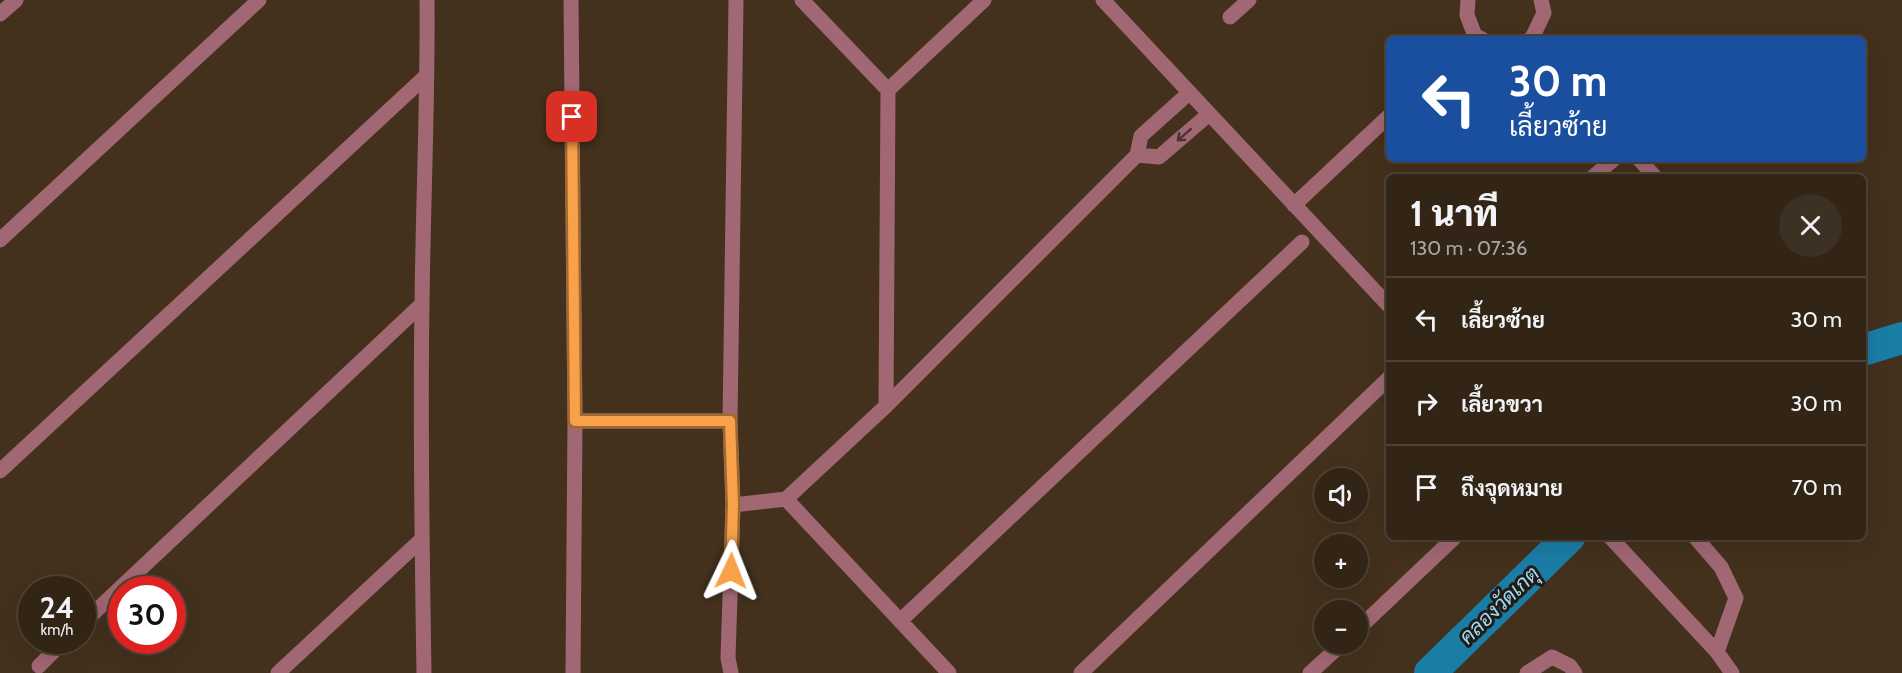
<!DOCTYPE html>
<html lang="th">
<head>
<meta charset="utf-8">
<style>
	:root { --surface:#322516; --page:#3d3123; --text:#f1f3f6; --muted:#a8a5a1; --line:#4d4235 }
	body { margin:0; font-family:Cabin,Sarabun,sans-serif; background:var(--page); color:var(--text); height:100vh; display:flex; flex-direction:column; font-size:22px; white-space:nowrap }
	* { box-sizing:border-box; margin:0 }
	p { font-size:20px; color:var(--muted) }
	.icon { flex:none; width:33px; height:33px; fill:none; stroke:currentColor; stroke-width:2; stroke-linecap:round; stroke-linejoin:round }
	.map { position:relative; flex:1; overflow:hidden }
	.panel { position:absolute; left:1386px; top:174px; width:480px; height:366px; display:flex; flex-direction:column; background:var(--surface); border-radius:9px; box-shadow:0 6px 24px #0002,0 0 0 2px var(--line) }
	.panel>* { flex:none }
	.top-card { position:absolute; left:1386px; top:36px; width:480px; height:126px; border-radius:9px; box-shadow:0 6px 24px #0002,0 0 0 2px var(--line); background:#1a4fa0; color:#fff; overflow:hidden }
	.fabs { position:absolute; left:1314px; top:468px; display:grid; gap:12px }
	.fabs a { display:grid; place-items:center; width:54px; height:54px; border-radius:50%; background:var(--surface); box-shadow:0 6px 24px #0002,0 0 0 2px var(--line); font-size:30px }
	.speed { position:absolute; left:18px; top:576px; display:flex; gap:12px; font-size:30px; font-weight:700; text-align:center }
	.speed>* { display:grid; place-content:center; width:78px; height:78px; border-radius:50%; background:var(--surface); box-shadow:0 6px 24px #0002,0 0 0 2px var(--line); line-height:1 }
	.speed small { font-size:15px; font-weight:400 }
	.speed .limit { border:9px solid #d22; background:#fff; color:#111 }
	.pin { position:absolute; display:grid; place-items:center; width:51px; height:51px; color:#fff; margin:-26px; border-radius:12px; box-shadow:0 3px 9px #0006 }
	.me { position:absolute; width:66px; margin:-33px; rotate:2deg; stroke-linejoin:round; filter:drop-shadow(0 0 4px #0008) }
	.turn { display:flex; align-items:center; gap:21px; height:126px; padding:0 24px; font-size:27px }
	.turn .icon { width:78px; height:78px; stroke-width:2.5 }
	.turn b { display:block; font-size:42px; line-height:51px }
	.round { display:grid; place-items:center; flex:none; width:63px; height:63px; border-radius:32px; background:var(--page) }
	.head { display:flex; align-items:center; justify-content:space-between; height:102px; padding:0 24px }
	h1 { font-size:36px; font-weight:800; line-height:45px }
	ul { padding:0; list-style:none }
	li { display:flex; align-items:center; gap:18px; height:84px; padding:0 24px; border-top:2px solid var(--line) }
	li div { flex:1 }
	li b { display:block; font-size:22px }
	li em { font-style:normal }
	.map>svg:first-child { display:block }
	.lines { fill:none; stroke-linecap:round; stroke-linejoin:round }
	.canal { stroke:#1a7da6; stroke-width:32 }
	.minor { stroke:#a16874; stroke-width:15 }
	.oneway { stroke:#49322f }
	.route-casing { stroke:#a16930; stroke-width:15 }
	.route { stroke:#f8a14a; stroke-width:10 }
	.labels { text-anchor:middle; dominant-baseline:central; stroke-width:6; stroke-linejoin:round; paint-order:stroke }
	.water-label { font-size:21px; font-style:italic; fill:#9bdcff; stroke:#231b12 }
</style>
</head>
<body>
<div class="map">
<svg width="1902" height="673" viewBox="0 0 1902 673">
	<rect width="100%" height="100%" fill="#43311d"/>
	<g class="lines">
		<path class="canal" d="M1863 350 1902 338
			M1430 673 1569 537"/>
		<path class="minor" d="M571 0 575 421 573 673
			M802 0 888 90
			M1103 0 1389 306
			M1468 0 1467 15 1475 36 1482 39
			M0 14 16 0
			M1230 17 1249 0
			M1530 39 1532 38 1544 13 1541 0
			M1137 155 1159 157 1209 114
			M1639 159 1655 177
			M1593 177 1614 159
			M1294 205 1389 116
			M0 240 259 0
			M886 406 888 90 984 0
			M575 421H730
			M0 471 427 75
			M786 499 949 673
			M733 505 786 499 886 406 1137 155 1141 136 1189 93
			M1610 537 1717 652 1732 673
			M1695 537 1721 567 1736 598 1717 652
			M900 621 1302 242
			M82 624 422 304
			M1358 629 1455 537
			M39 666 65 640
			M278 673 422 539
			M424 673C422 550 420 427 422 305 423 203 428 102 427 0
			M731 673 728 658 733 505 730 421 736 0
			M1081 673 1389 378
			M1310 673 1342 644
			M1527 673 1552 657 1570 666 1575 673"/>
	</g>
	<defs><path id="oneway-shaft" d="M-6 0H5M1.5-3L5.5 0L1.5 3" fill="none" stroke-width="1.6" stroke-linecap="round" stroke-linejoin="round" transform="scale(1.5)"/></defs>
	<use class="oneway" href="#oneway-shaft" transform="translate(1184 135) rotate(139)"/>
	<g class="lines">
		<defs>
			<path id="route" d="M572 117 575 421H730L733 505 731 571"/>
		</defs>
		<use href="#route" class="route-casing"/>
		<use href="#route" class="route"/>
	</g>
	<g class="labels">
		<g class="water-label">
			<text transform="translate(1499 605) rotate(-44)">คลองวัดเกตุ</text>
		</g>
	</g>
</svg>
<div class="fabs">
<a><svg class="icon" aria-label="sound" viewBox="0 0 24 24"><path d="M4 9h4l5-4v14l-5-4H4zM17 9q2 3 0 6"/></svg></a>
<a>+</a>
<a>−</a>
</div>
<div class="speed"><div>24<small>km/h</small></div><div class="limit">30</div></div>
<div class="pin" style="left:572px;top:117px;background:#d93025"><svg class="icon" aria-label="arrive" viewBox="0 0 24 24"><path d="M6 21V4h12l-3 4 3 4H6"/></svg></div>
<svg class="me" style="left:731px;top:571px" viewBox="-20 -20 40 40"><path d="M0-17L14 15 0 8-14 15z" fill="#f8a14a" stroke="#fff" stroke-width="4"/></svg>
<div class="top-card">
<div class="turn"><svg class="icon" aria-label="left" viewBox="0 0 24 24"><path d="M17 20v-9H6M10 6l-5 5 5 5"/></svg><div><b>30 m</b>เลี้ยวซ้าย</div></div>
</div>
<section class="panel">
<div class="head"><div><h1>1 นาที</h1><p>130 m · 07:36</p></div><a class="round"><svg class="icon" aria-label="close" viewBox="0 0 24 24"><path d="M6 6l12 12M18 6L6 18"/></svg></a></div>
<ul>
<li><svg class="icon" aria-label="left" viewBox="0 0 24 24"><path d="M17 20v-9H6M10 6l-5 5 5 5"/></svg><div><b>เลี้ยวซ้าย</b></div><em>30 m</em></li>
<li><svg class="icon" aria-label="right" viewBox="0 0 24 24"><path d="M7 20v-9h11M14 6l5 5-5 5"/></svg><div><b>เลี้ยวขวา</b></div><em>30 m</em></li>
<li><svg class="icon" aria-label="arrive" viewBox="0 0 24 24"><path d="M6 21V4h12l-3 4 3 4H6"/></svg><div><b>ถึงจุดหมาย</b></div><em>70 m</em></li>
</ul>
</section>
</div>
</body>
</html>
